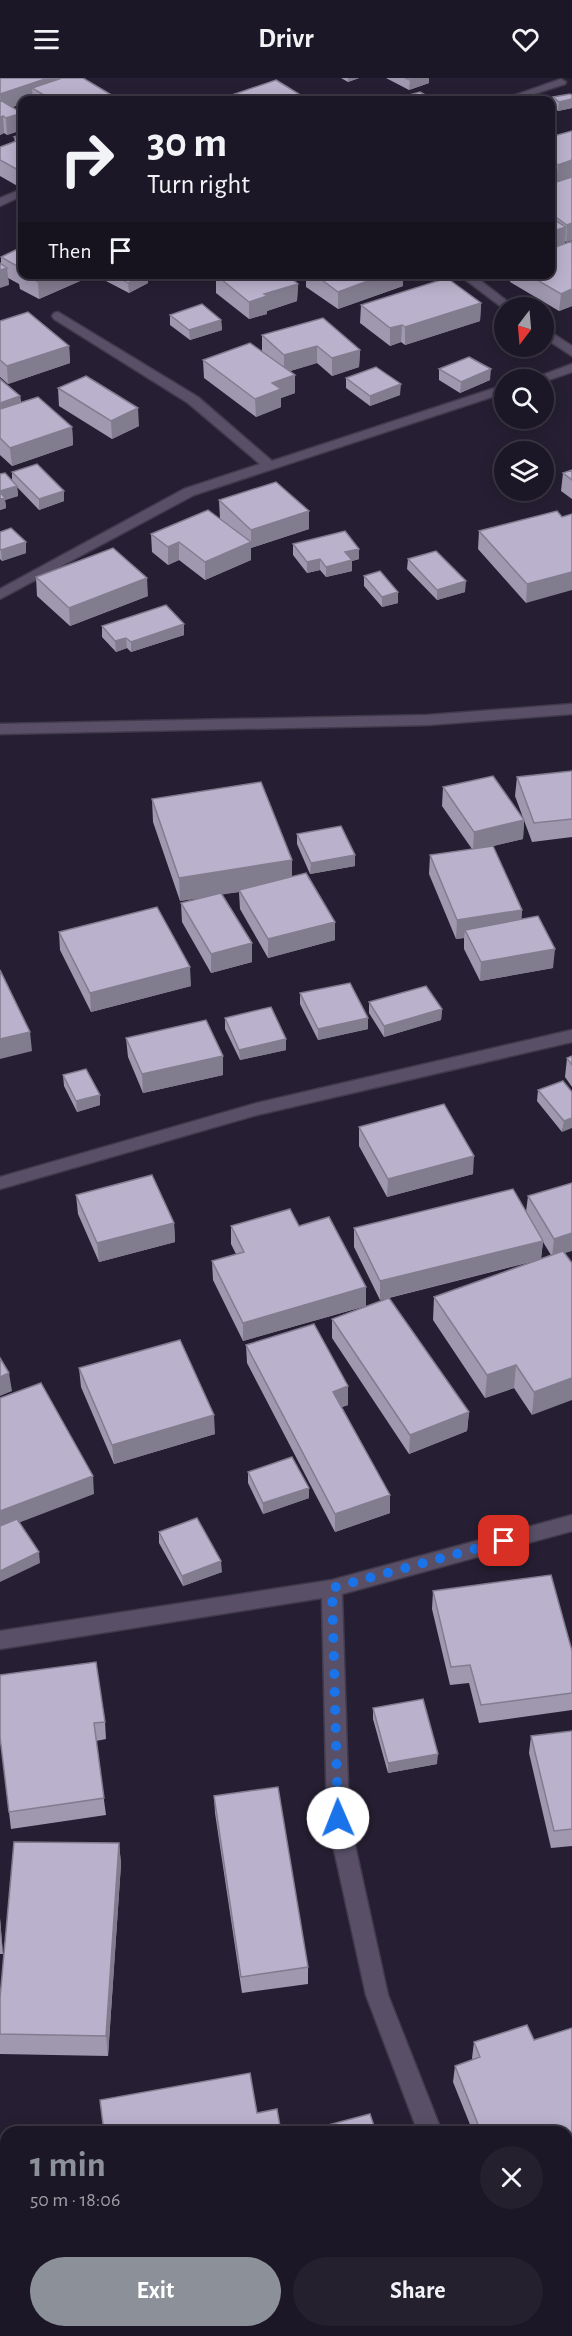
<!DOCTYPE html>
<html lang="en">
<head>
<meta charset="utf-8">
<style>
	:root { --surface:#1c1726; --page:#25202e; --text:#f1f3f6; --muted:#a09fa7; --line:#3a3643; --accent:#8c9099 }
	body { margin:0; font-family:"Alegreya Sans",sans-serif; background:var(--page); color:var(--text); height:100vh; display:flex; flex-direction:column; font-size:22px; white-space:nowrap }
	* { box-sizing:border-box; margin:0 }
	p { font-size:20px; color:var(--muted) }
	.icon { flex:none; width:33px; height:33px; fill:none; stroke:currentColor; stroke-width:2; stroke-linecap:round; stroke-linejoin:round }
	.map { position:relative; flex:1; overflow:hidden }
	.drawer { position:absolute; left:0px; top:2048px; width:573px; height:212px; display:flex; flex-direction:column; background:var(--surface); border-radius:18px 18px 0 0; box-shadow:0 3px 15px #0003,0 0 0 2px var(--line) }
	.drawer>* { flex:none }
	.guide { position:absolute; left:18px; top:18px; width:537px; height:183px; border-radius:12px; box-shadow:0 3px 15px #0003,0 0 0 2px var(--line); background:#1c1726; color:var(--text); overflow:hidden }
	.needle { width:39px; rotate:196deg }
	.tools { position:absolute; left:494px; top:219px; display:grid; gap:12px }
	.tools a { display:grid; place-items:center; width:60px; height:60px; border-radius:50%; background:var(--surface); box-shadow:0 3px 15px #0003,0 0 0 2px var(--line); font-size:30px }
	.pin { position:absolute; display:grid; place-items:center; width:51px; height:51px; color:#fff; margin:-26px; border-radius:12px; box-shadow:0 3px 9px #0006 }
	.me { position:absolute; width:66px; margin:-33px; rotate:359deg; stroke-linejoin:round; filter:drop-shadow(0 0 4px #0008) }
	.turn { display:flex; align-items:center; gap:21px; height:126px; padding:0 30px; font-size:27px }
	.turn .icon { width:78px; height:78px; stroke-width:2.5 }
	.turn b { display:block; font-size:42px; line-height:51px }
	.then { display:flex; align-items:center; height:57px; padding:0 30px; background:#0003; gap:12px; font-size:22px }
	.round { display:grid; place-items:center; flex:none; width:63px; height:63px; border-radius:32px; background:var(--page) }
	.overview { display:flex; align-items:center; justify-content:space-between; height:102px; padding:0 30px }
	h1 { font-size:36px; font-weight:600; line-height:45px; color:var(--accent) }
	.primary-button { display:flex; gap:12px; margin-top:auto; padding:12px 30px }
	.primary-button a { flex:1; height:69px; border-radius:36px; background:var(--accent); color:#fff; font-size:24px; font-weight:600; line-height:69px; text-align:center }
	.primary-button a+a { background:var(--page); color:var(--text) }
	header { display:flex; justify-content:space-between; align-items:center; height:78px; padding:0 30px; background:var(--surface); font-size:27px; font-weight:600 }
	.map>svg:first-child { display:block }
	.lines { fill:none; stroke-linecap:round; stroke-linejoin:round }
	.street-casing { stroke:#413a4b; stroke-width:3 }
	.street { fill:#595068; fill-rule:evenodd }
	.wall { fill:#a098af; fill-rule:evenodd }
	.shaded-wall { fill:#827c8f }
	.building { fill:#bab1cc; stroke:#827c8f; stroke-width:1.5 }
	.route { stroke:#1a73e8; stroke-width:10; stroke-dasharray:0 18 }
</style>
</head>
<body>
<header><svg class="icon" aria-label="menu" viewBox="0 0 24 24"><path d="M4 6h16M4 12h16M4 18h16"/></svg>Drivr<svg class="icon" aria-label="heart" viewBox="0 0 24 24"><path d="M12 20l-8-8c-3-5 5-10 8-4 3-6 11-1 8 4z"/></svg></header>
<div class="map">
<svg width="572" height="2258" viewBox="0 0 572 2258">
	<rect width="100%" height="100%" fill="#261f33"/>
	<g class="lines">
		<defs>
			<path id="street" d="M561 1 566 4 565 6 516 22H501Z
				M22 111V118L0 128V120Z
				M458 196H472L516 230H504V231Z
				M58 234 198 319 272 383 504 307V315L194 417 0 521V511L184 411 260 386 188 325 54 241 52 238 54 235Z
				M543 249 572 268V278L543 259Z
				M572 286V294L543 304V302H529Z
				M572 626V636L428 647 0 656V646L428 637Z
				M572 952V964L257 1037 0 1111V1099L257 1025Z
				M572 1437V1453L342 1516 349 1740 388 1917 442 2054H418L366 1917 327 1740 322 1520 0 1571V1553L332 1502Z
				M488 2253H514L516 2258H490Z"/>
		</defs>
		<use href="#street" class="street-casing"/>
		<use href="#street" class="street"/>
	</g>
	<path class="wall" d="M0 0 120 22H22V26L12 29 22 35V52L7 57 4 55 0 57Z
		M341 0H359L348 4Z
		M386 0H429V5L409 12Z
		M572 17V30L558 33 553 29 552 36 553 19Z
		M572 53 556 104 550 100V59Z
		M22 56 21 110 0 98V69L15 64 14 59Z
		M572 99V162L566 164 565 163V166L572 163V228L559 233 510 204 511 196H550L563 166 550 171V106Z
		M22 169V196H80V203L39 221 20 211 19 206 8 200 9 207 1 186V179Z
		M104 196H152L148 198V205L129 215 104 202Z
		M211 196H286L298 206 297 223 267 233V236L249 241 216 215V199Z
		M306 196H403V208L338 231 306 209Z
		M481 225 480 243 405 267 401 264 390 268 360 245 361 227Z
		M170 237 221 242 222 252 190 262 170 247Z
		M0 243 69 268 70 285 8 306 0 299Z
		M262 257 360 272 359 289 332 298 317 285 290 293 295 297V315L281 320V329L256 339 204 300 203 282 262 273Z
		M439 291 490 302 460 315 439 302Z
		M346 300 400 317 370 328 346 310Z
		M0 301 20 318 21 324 72 349 73 367 12 388 0 377Z
		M58 310 139 348 112 361 59 328Z
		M572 392V421L561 413 563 395Z
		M12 394 64 423 39 432 17 409 18 418 5 422 6 430 0 432V396L12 403Z
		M219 422 309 433V451L251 470V482L205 502 179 482 168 487 152 474 151 456 220 441Z
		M562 439 526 525 478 471 479 453Z
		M0 454 26 475 2 483 0 481Z
		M293 466 359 481 352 483V493L326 499 320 492 307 495 293 477Z
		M408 481 465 514 437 522 407 491Z
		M364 498 398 514V525L382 529 364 508Z
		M36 499 148 518 70 548 37 518Z
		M102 548 184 557 131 574 127 570 116 574 102 559Z
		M572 693V759L532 764 515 718 517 699Z
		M443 709 524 742 523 761 493 768 522 832 521 841 553 890 480 903 464 871V860L456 861 429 796 430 777 472 771 442 728Z
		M152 721 292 782V799L335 862 268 880 240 831 239 814 222 816 252 865V884L211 895 182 844 181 825 205 819 180 823 153 744Z
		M297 756 355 788 310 796 297 766Z
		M59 854 191 908 91 934 60 872Z
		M300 915 368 940V951L318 962 300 926Z
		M369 924 442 931 441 942 384 959 369 935Z
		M225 940 286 972 240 982 225 951Z
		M126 960 223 978V997L143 1015 128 979Z
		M572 978V1009L565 999 567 980Z
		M63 997 100 1027 77 1034 64 1008Z
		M538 1012 572 1014 562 1054 537 1023Z
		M359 1049 473 1096 387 1119 359 1068Z
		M76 1117 174 1145 175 1164 99 1184 78 1136Z
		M528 1118 565 1175 532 1337 514 1310 485 1320 433 1242 434 1219 535 1183 389 1220 469 1334 467 1353 409 1376 332 1260V1241L389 1220 380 1222 354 1169V1150L526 1134ZM543 1164 551 1177 541 1181Z
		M231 1148H299L366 1228 243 1263 213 1202 212 1183 236 1176 231 1166Z
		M246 1267 348 1327 342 1329 390 1417V1435L335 1454 247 1285Z
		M79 1290 215 1356 114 1386 81 1309Z
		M248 1394 309 1410V1420L263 1436 248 1405Z
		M159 1454 222 1494 183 1508 159 1465Z
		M433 1513 572 1573V1632L479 1645 469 1605 450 1607 432 1531Z
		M96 1584 105 1644 106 1661 96 1663 106 1737 11 1751 9 1734Z
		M373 1630 437 1686 388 1695 373 1641Z
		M572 1653V1768L551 1770 529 1675 531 1658Z
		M214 1718 308 1889V1906L242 1915 215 1735Z
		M119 1765 121 1786 108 1978 0 1976V1920Z
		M0 1840 3 1876H0Z
		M527 1947 534 1962 572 1950V2071L567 2073V2054H473L453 2004 455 1988 473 1982 472 1980 474 1964Z"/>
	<path class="shaded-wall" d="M48 0H71L32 10 33 22H22V26L1 33 0 16Z
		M348 0H359L348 4Z
		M416 0H429V5L409 12 410 2Z
		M299 16V22H290V19Z
		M572 21V30L558 33 559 24Z
		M550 26H553L552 36H550Z
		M22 35V52L7 57 6 40Z
		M3 38 4 55 0 57V40Z
		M572 82V99L556 104 558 87Z
		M22 91V109L21 110 20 93Z
		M572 145V162L566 164 567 147Z
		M566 149 565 166 550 171V154Z
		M7 190 9 207 0 210V192Z
		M54 196H80V203L39 221 38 204Z
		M141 196H152L148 198V205L129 215 128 205Z
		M387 196H403V208L338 231V214Z
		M298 206 297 223 267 233V236L249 241V224L264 216Z
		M572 207V228L559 233 561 216Z
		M481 225 480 243 405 267V249Z
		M221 242 222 252 190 262 189 252Z
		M402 247 401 264 390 268V250Z
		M69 268 70 285 8 306 7 288Z
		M317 268V285L284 295V277Z
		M360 272 359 289 332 298V280Z
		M491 291 490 302 460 315 461 304Z
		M295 297V315L281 320V329L256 339 255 321 272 305Z
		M401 306 400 317 370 328V318Z
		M20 318 21 328 0 336V325Z
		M138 330 139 348 112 361 111 343Z
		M72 349 73 367 12 388 10 370Z
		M17 408 18 418 5 422 6 430 0 432V413Z
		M64 413V423L39 432V421Z
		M309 433V451L251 470V452Z
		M26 464V475L2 483 1 472Z
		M179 464V482L168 487V469Z
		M251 464V482L205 502V484Z
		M359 471V481L352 483V493L326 499V489L345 474Z
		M320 481V492L307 495V484Z
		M572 494V512L526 525 527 506Z
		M147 500 148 518 70 548 69 530Z
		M466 503 465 514 437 522V512Z
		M398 514V525L382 529V519Z
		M184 546V557L131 574V564Z
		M126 560 127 570 116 574 115 563Z
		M524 742 523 761 473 773 474 754Z
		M355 777V788L310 796 311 785Z
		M292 782V805L239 812V814L180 823 179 800Z
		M522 832 521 851 465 852 464 860 456 861 457 842Z
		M335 844V862L268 880V861Z
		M252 865V884L211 895V876Z
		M555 871 553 890 480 903 481 884Z
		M190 889 191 908 91 934 90 915Z
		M442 931 441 942 384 959V948Z
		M368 940V951L318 962V951Z
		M30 954 32 973 0 981V961Z
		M286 961V972L240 982 239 972Z
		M223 978V997L143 1015 142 996Z
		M100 1017V1027L77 1034 76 1023Z
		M572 1040V1050L562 1054 564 1043Z
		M474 1078 473 1096 387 1119 388 1101Z
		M174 1145 175 1164 99 1184 97 1165Z
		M572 1155V1173L552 1179 554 1161Z
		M543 1163 541 1181 380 1222V1203Z
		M366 1209V1228L243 1263V1245Z
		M516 1287 514 1310 485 1320 487 1297Z
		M9 1295 12 1313 0 1318V1299Z
		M572 1300V1322L532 1337 534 1314Z
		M348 1308V1327L333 1332V1314Z
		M469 1334 467 1353 409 1376 410 1357Z
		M214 1337 215 1356 114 1386 112 1367Z
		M93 1398 94 1416 0 1452V1433Z
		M309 1410V1420L263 1436V1425Z
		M390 1417V1435L335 1454V1436Z
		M39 1474 40 1485 0 1504V1493Z
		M221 1483 222 1494 183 1508 182 1498Z
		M438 1676 437 1686 388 1695V1685Z
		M119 1765 121 1786 108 1978 106 1958Z
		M0 1840 3 1876 0 1855Z
		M572 2057V2071L567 2073V2058Z
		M127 2253H148L128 2258H127Z"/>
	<path class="building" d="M0 0H48L0 16Z
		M62 0H83L120 22H52L32 10Z
		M405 0H416L410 2Z
		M276 2 299 16 290 19 297 22H231L226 19Z
		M420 14 434 22H391Z
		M570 16 572 17V21L559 24 553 19Z
		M0 22 22 35 6 40 3 38 0 40Z
		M572 53V82L558 87 550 82V65L554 64 550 62V59Z
		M22 56V91L20 93 0 82V69L19 62 14 59Z
		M572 99V145L567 147 550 135V106Z
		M550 139 566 149 550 154Z
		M572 163V211L561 216 527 196H550V171Z
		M22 169V191L1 179Z
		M0 185 7 190 0 192Z
		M24 196H54L38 204Z
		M112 196H145L128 205Z
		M218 196H286L298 206 264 216 267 218 249 224 216 197Z
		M314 196H387L338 214Z
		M447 200 481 225 405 249 402 247 390 250 361 227Z
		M202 226 221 242 189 252 170 237Z
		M28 234 69 268 7 288 0 282V243Z
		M323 240 360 272 332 280 317 268 284 277 262 257Z
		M250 265 295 297 272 305 281 311 255 321 203 282Z
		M469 279 491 291 461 304 439 291Z
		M376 289 401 306 370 318 346 300Z
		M86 298 138 330 111 343 58 310Z
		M0 301 20 318 0 325Z
		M38 319 72 349 10 370 0 360V331Z
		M37 386 64 413 39 421 12 394Z
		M572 392V402L563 395Z
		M5 395 17 408 0 413V396Z
		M276 404 309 433 251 452 219 422Z
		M0 414 5 420 0 421Z
		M208 432 251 464 205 484 179 464 168 469 151 456Z
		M557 433 562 439 572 436V494L527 506 479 453Z
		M11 450 26 464 1 472 0 471V454Z
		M345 453 359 471 345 474 352 482 326 489 320 481 307 484 293 466Z
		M113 470 147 500 69 530 36 499Z
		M436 473 466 503 437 512 408 481Z
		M380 493 398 514 382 519 364 498Z
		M166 527 184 546 131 564 126 560 115 563 102 548Z
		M572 693V741L534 745 517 699Z
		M493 698 524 742 474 754 443 709Z
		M261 704 292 782 179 800 152 721Z
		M341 748 355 777 311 785 297 756Z
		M493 768 522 832 457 842 430 777Z
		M306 795 335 844 268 861 239 812Z
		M221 815 252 865 211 876 181 825Z
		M157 829 190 889 90 915 59 854Z
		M538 838 555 871 481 884 465 852Z
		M0 892 30 954 0 961Z
		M350 905 368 940 318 951 300 915Z
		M426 908 442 931 384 948 369 924Z
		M271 929 286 961 239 972 225 940Z
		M206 942 223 978 142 996 126 960Z
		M572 978V987L567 980Z
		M86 991 100 1017 76 1023 63 997Z
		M563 1003 572 1014V1040L564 1043 538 1012Z
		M444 1026 474 1078 388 1101 359 1049Z
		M152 1097 174 1145 97 1165 76 1117Z
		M572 1105V1155L554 1161 528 1118Z
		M513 1111 543 1163 380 1203 354 1150Z
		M290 1131 299 1148 329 1139 366 1209 243 1245 212 1183 244 1174 231 1148Z
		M563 1173 572 1185V1300L534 1314 516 1287 487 1297 434 1219Z
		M389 1220 469 1334 410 1357 332 1241Z
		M314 1246 348 1308 333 1314 390 1417 335 1436 246 1267Z
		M180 1262 214 1337 112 1367 79 1290Z
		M0 1280 9 1295 0 1299Z
		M41 1305 93 1398 0 1433V1320Z
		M292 1379 309 1410 263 1425 248 1394Z
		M197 1440 221 1483 182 1498 159 1454Z
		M17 1441 39 1474 0 1493V1448Z
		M551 1497 572 1573V1615L481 1627 470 1587 451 1589 433 1513Z
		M96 1584 105 1644 94 1645 104 1720 9 1734 0 1659V1597Z
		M423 1621 438 1676 388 1685 373 1630Z
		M572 1653V1751L554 1753 531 1658Z
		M278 1709 308 1889 241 1899 214 1718Z
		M14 1764 119 1765 106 1958 0 1956V1920Z
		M527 1947 534 1962 572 1950V2057L567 2058V2054H481L455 1988 480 1979 474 1964Z
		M250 1995 257 2035 277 2031 281 2054H104L100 2022Z
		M370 2036 376 2054H309V2052Z
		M6 2158V2253H118L119 2258H0V2160Z"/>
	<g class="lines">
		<path class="route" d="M338 1740 332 1510 504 1463"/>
	</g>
</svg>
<div class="tools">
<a><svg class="needle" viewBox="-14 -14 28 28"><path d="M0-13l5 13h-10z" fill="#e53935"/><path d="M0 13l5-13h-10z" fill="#a09fa7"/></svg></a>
<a><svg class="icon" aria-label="search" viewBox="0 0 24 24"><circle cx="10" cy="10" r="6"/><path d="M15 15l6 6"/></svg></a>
<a><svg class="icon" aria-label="layers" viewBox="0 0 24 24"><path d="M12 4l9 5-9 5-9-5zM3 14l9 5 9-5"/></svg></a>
</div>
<div class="pin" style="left:504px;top:1463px;background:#d93025"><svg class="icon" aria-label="arrive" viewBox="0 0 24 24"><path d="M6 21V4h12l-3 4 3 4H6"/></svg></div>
<svg class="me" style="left:338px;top:1740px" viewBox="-20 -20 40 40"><circle r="19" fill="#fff"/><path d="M0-13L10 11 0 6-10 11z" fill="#1a73e8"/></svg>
<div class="guide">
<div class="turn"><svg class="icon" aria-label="right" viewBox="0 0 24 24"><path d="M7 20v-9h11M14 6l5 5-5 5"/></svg><div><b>30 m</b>Turn right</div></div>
<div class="then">Then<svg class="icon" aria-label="arrive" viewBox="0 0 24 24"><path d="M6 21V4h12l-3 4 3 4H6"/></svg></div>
</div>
<section class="drawer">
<div class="overview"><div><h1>1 min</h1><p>50 m · 18:06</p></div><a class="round"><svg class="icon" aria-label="close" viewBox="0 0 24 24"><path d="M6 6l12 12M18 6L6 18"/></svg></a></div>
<div class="primary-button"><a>Exit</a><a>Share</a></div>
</section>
</div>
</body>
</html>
